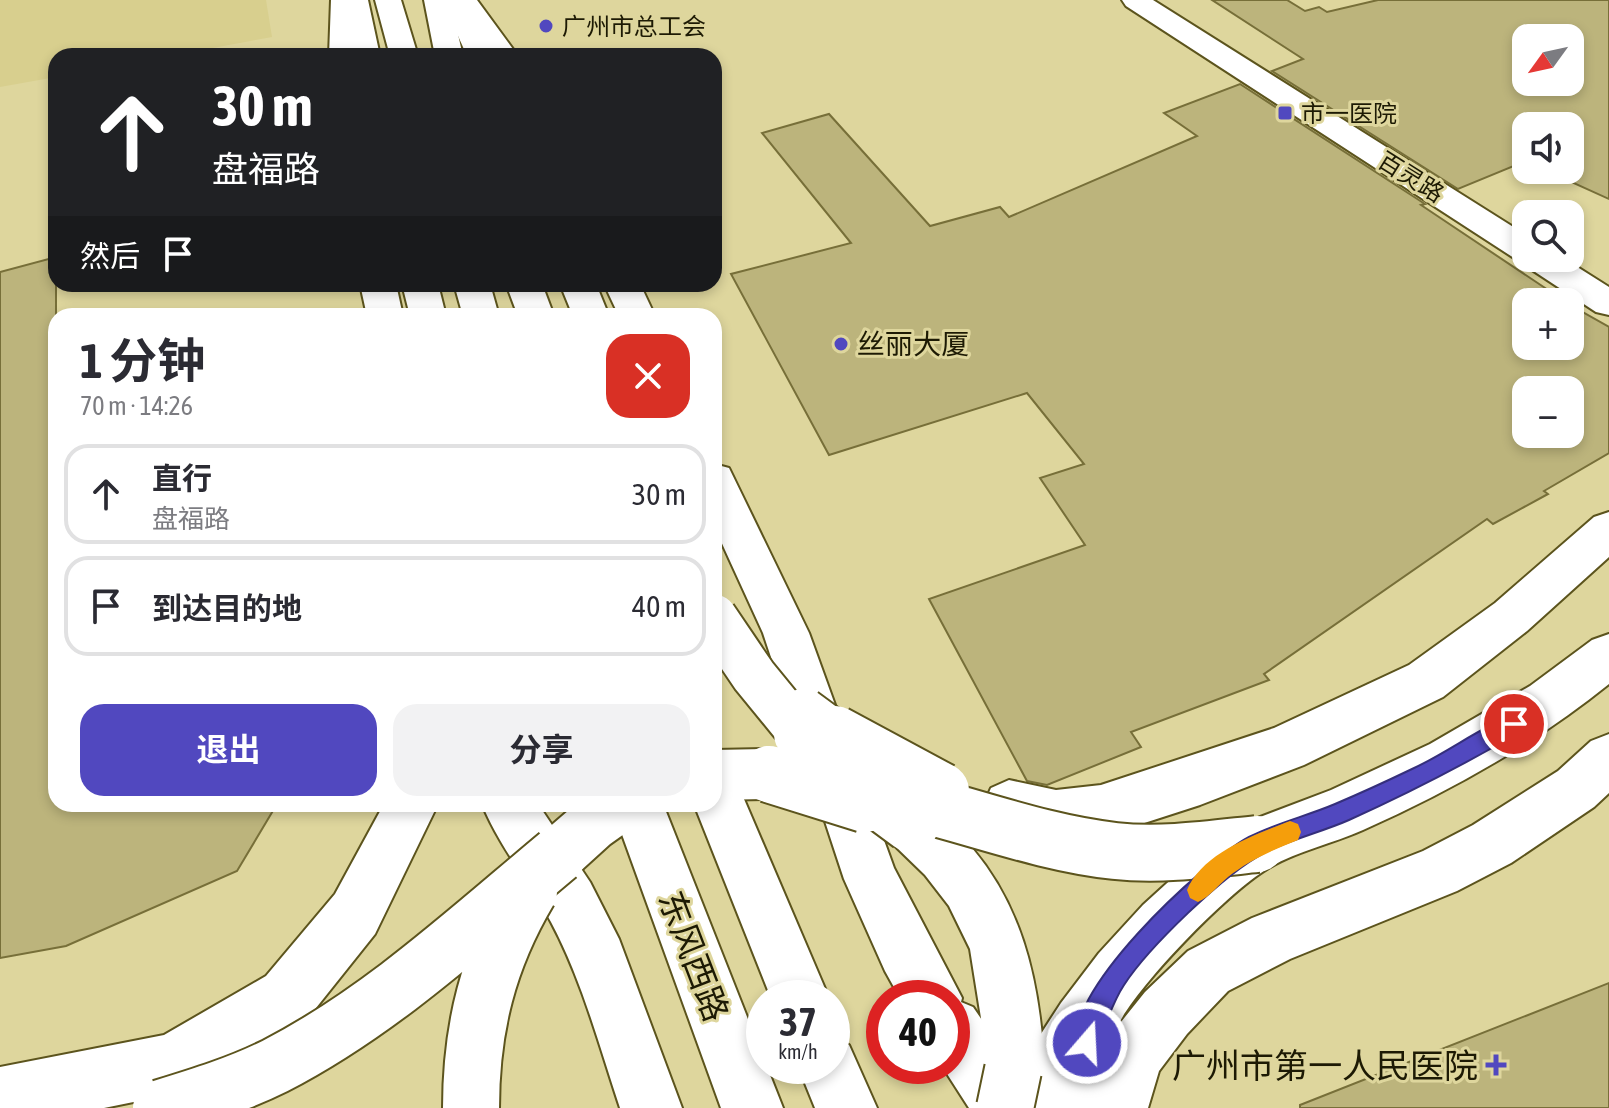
<!DOCTYPE html>
<html lang="zh">
<head>
<meta charset="utf-8">
<style>
	:root { --surface:#fff; --page:#f2f2f3; --text:#2b2b33; --muted:#7c7c81; --line:#e1e1e2; --accent:#5148bf }
	body { margin:0; font-family:"Asap Condensed","Noto Sans SC",sans-serif; background:var(--page); color:var(--text); height:100vh; display:flex; flex-direction:column; font-size:30px; white-space:nowrap }
	* { box-sizing:border-box; margin:0 }
	p { font-size:26px; color:var(--muted) }
	.icon { flex:none; width:44px; height:44px; fill:none; stroke:currentColor; stroke-width:2; stroke-linecap:round; stroke-linejoin:round }
	.map { position:relative; flex:1; overflow:hidden }
	.details { position:absolute; left:48px; top:308px; width:674px; height:504px; display:flex; flex-direction:column; background:var(--surface); border-radius:24px; box-shadow:0 4px 12px #0003 }
	.details>* { flex:none }
	.hud { position:absolute; left:48px; top:48px; width:674px; height:244px; border-radius:24px; box-shadow:0 4px 12px #0003; background:#202124; color:#fff; overflow:hidden }
	.needle { width:52px; rotate:237deg }
	.buttons { position:absolute; left:1512px; top:24px; display:grid; gap:16px }
	.buttons a { display:grid; place-items:center; width:72px; height:72px; border-radius:16px; background:var(--surface); box-shadow:0 4px 12px #0003; font-size:40px }
	.speed { position:absolute; left:746px; top:980px; display:flex; gap:16px; font-size:40px; font-weight:700; text-align:center }
	.speed>* { display:grid; place-content:center; width:104px; height:104px; border-radius:50%; background:var(--surface); box-shadow:0 4px 12px #0003; line-height:1 }
	.speed small { font-size:20px; font-weight:400 }
	.speed .limit { border:12px solid #d22; background:#fff; color:#111 }
	.pin { position:absolute; display:grid; place-items:center; width:68px; height:68px; color:#fff; margin:-34px; border:4px solid #fff; border-radius:50%; box-shadow:0 2px 8px #0007 }
	.me { position:absolute; width:88px; margin:-44px; rotate:19deg; stroke-linejoin:round; filter:drop-shadow(0 0 6px #0008) }
	.turn { display:flex; align-items:center; gap:28px; height:168px; padding:0 32px; font-size:36px }
	.turn .icon { width:104px; height:104px; stroke-width:2.5 }
	.turn b { display:block; font-size:56px; line-height:68px }
	.then { display:flex; align-items:center; height:76px; padding:0 32px; background:#0003; gap:16px; font-size:30px }
	.round { display:grid; place-items:center; flex:none; width:84px; height:84px; border-radius:24px; background:var(--page) }
	.headline { display:flex; align-items:center; justify-content:space-between; height:136px; padding:0 32px }
	h1 { font-size:48px; font-weight:700; line-height:60px }
	.primary-button { display:flex; gap:16px; margin-top:auto; padding:16px 32px }
	.primary-button a { flex:1; height:92px; border-radius:24px; background:var(--accent); color:#fff; font-size:32px; font-weight:700; line-height:92px; text-align:center }
	.primary-button a+a { background:var(--page); color:var(--text) }
	ul { padding:0; list-style:none }
	li { display:flex; align-items:center; gap:24px; height:100px; margin:0 16px 12px; padding:0 16px; border:4px solid var(--line); border-radius:24px }
	li div { flex:1 }
	li b { display:block; font-size:30px }
	li em { font-style:normal }
	.map>svg:first-child { display:block }
	.built { fill:#d8cf8e }
	.building { fill:#bcb47c; stroke:#776f39; stroke-width:2; fill-rule:evenodd }
	.lines { fill:none; stroke-linecap:round; stroke-linejoin:round }
	.tertiary-casing { stroke:#5c541d; stroke-width:4 }
	.secondary-casing { stroke:#5c541d; stroke-width:4 }
	.trunk-casing { stroke:#5c541d; stroke-width:4 }
	.tertiary { fill:#fff; fill-rule:evenodd }
	.secondary { fill:#fff; fill-rule:evenodd }
	.trunk { fill:#fff; fill-rule:evenodd }
	.tertiary-bridge-far1-casing { stroke:#5c541d; stroke-width:49; stroke-linecap:butt }
	.tertiary-bridge-casing { stroke:#5c541d; stroke-width:60; stroke-linecap:butt }
	.secondary-bridge-far1-casing { stroke:#5c541d; stroke-width:49; stroke-linecap:butt }
	.secondary-bridge-casing { stroke:#5c541d; stroke-width:60; stroke-linecap:butt }
	.tertiary-bridge-far1 { stroke:#fff; stroke-width:45 }
	.tertiary-bridge { stroke:#fff; stroke-width:56 }
	.secondary-bridge-far1 { stroke:#fff; stroke-width:45 }
	.secondary-bridge { stroke:#fff; stroke-width:56 }
	.route { fill:#5148bf; stroke:#352f7c; stroke-width:2 }
	.slow { fill:#f59e0b }
	.poi-dot { fill:#5148bf; stroke:#ded69d; stroke-width:3 }
	.labels { text-anchor:middle; dominant-baseline:central; stroke-width:6; stroke-linejoin:round; paint-order:stroke }
	.far-poi-label { font-size:24px; fill:#1d1a04; stroke:#ded69d; text-anchor:start }
	.far-street-label { font-size:24px; fill:#1d1a04; stroke:#ded69d }
	.poi-label { font-size:28px; fill:#1d1a04; stroke:#ded69d; text-anchor:start }
	.near-street-label { font-size:34px; fill:#1d1a04; stroke:#ded69d }
	.near-poi-label { font-size:34px; fill:#1d1a04; stroke:#ded69d; text-anchor:end }
</style>
</head>
<body>
<div class="map">
<svg width="1609" height="1108" viewBox="0 0 1609 1108">
	<rect width="100%" height="100%" fill="#ded69d"/>
	<path class="built" d="M0 0H266L272 37 169 56H56V77L0 87Z"/>
	<path class="building" d="M1212 0H1287L1305 11 1319 7 1327 12 1378 0H1609V199L1545 170H1570V126H1526V161L1458 189 1272 71 1303 59ZM1526 38H1570V82H1526Z
		M1240 84 1425 204 1421 205 1566 302H1526V346H1570V305L1609 327V453L1544 491 1548 494 1493 524 1487 519 1264 674 1269 680 1131 732 1141 747 1047 785 1027 781 929 599 1085 545 1040 478 1084 464 1027 393 829 455 731 274 851 243 762 133 829 114 930 226 1000 207 1009 217 1197 136 1164 113ZM1526 390H1570V434H1526Z
		M56 257V804H277L237 871 66 946 0 958V272Z
		M1609 983V1108H1300V1105Z"/>
	<g class="lines">
		<defs>
			<path id="tertiary" d="M331 0H357V56H329Z
				M451 0H477L518 56H490Z
				M1122 0H1153L1526 235V258H1563L1609 287V315L1596 312 1526 266 1522 260 1514 258 1126 6Z
				M360 284H396L403 316H367Z
				M604 284H640L655 316H619Z
				M714 464 729 468 809 633 894 868 962 998 961 1002 973 1007 1017 1071 1061 1003 1099 953 1143 905 1210 844 1239 825 1331 790 1430 744 1530 686 1592 640 1609 634V684C1535 744 1450 791 1363 830 1332 844 1296 851 1267 869 1227 893 1136 987 1117 1027L1145 992 1188 951 1252 918 1423 851 1473 825 1558 771 1591 741 1609 734V793L1594 807 1511 863 1457 891 1290 959 1228 991 1187 1034 1159 1071 1148 1108H969L942 1066H952V998H900L885 971 844 879 763 633 714 526Z
				M1609 512V557L1527 631 1443 697 1304 765 1200 805 1101 837 1056 842 1009 832 991 824 983 806 991 788 1009 780 1056 790 1101 785 1274 728 1409 665 1495 603 1594 517Z
				M384 804H438L375 934 308 1018 194 1085 173 1094 104 1108H0V1067L164 1035 266 976 335 894Z
				M482 804H538L590 882 619 939 682 1108H620C599 1045 582 980 551 922 529 882 499 846 482 804Z"/>
			<path id="secondary" d="M342 0H368L380 56H352Z
				M442 0H468L495 56H467Z
				M402 284H438L446 316H410Z
				M560 284H596L609 316H573Z
				M769 749 787 756 795 774 787 792 769 799 714 800V750Z
				M911 798C936 808 955 827 972 848 1020 905 1037 973 1043 1047 1044 1065 1049 1091 1042 1108H986L981 1018 970 949 949 906 925 875 892 843 885 824 892 805Z
				M576 804H649L641 822 610 844 577 874 558 882 539 874 531 855 539 836Z"/>
			<path id="trunk" d="M375 0H401L418 56H390Z
				M424 0H450L463 56H435Z
				M454 284H490L499 316H463Z
				M506 284H542L554 316H518Z
				M714 764 732 771 829 998H771L694 804H714Z
				M611 804H663L783 1108H721Z
				M832 1037 849 1045 877 1108H815L798 1066H832Z"/>
		</defs>
		<use href="#tertiary" class="tertiary-casing"/>
		<use href="#secondary" class="secondary-casing"/>
		<use href="#trunk" class="trunk-casing"/>
		<use href="#tertiary" class="tertiary"/>
		<use href="#secondary" class="secondary"/>
		<use href="#trunk" class="trunk"/>
		<defs>
			<path id="tertiary-bridge-far1" d="M804 711 838 736"/>
			<path id="tertiary-bridge" d="M835 734 941 791
				M875 793C956 809 1033 842 1115 851 1162 856 1210 849 1257 844"/>
			<path id="secondary-bridge-far1" d="M714 617 754 676 803 736"/>
			<path id="secondary-bridge" d="M802 734 842 773 911 824
				M769 774 865 804
				M161 1108C200 1096 239 1084 275 1066 380 1012 468 930 558 855
				M471 1108C471 1028 488 960 529 891
				M1005 1108 1013 1070"/>
		</defs>
		<use href="#tertiary-bridge-far1" class="tertiary-bridge-far1-casing"/>
		<use href="#tertiary-bridge" class="tertiary-bridge-casing"/>
		<use href="#secondary-bridge-far1" class="secondary-bridge-far1-casing"/>
		<use href="#secondary-bridge" class="secondary-bridge-casing"/>
		<use href="#tertiary-bridge-far1" class="tertiary-bridge-far1"/>
		<use href="#tertiary-bridge" class="tertiary-bridge"/>
		<use href="#secondary-bridge-far1" class="secondary-bridge-far1"/>
		<use href="#secondary-bridge" class="secondary-bridge"/>
	</g>
	<path class="route" d="M1514 714 1522 717 1525 724 1522 731C1465 764 1409 793 1349 820 1322 832 1291 839 1264 853 1225 873 1148 948 1124 985 1110 1006 1105 1029 1095 1052L1087 1056 1078 1052C1055 998 1204 861 1249 837 1276 823 1307 816 1335 804 1361 793 1387 781 1412 769 1447 753 1479 728 1514 714Z"/>
	<path class="slow" d="M1290 821 1298 824 1301 832 1298 840C1273 850 1249 860 1228 877 1218 885 1211 896 1198 902L1190 898 1187 890C1202 853 1256 834 1290 821Z"/>
	<g class="poi-dot">
		<circle cx="546" cy="26" r="8"/>
		<rect x="1277" y="105" width="16" height="16" rx="4"/>
		<circle cx="841" cy="344" r="8"/>
		<path d="M1492 1053h8v8h8v8h-8v8h-8v-8h-8v-8h8z"/>
	</g>
	<g class="labels">
		<g class="far-poi-label">
			<text x="562" y="26">广州市总工会</text>
			<text x="1301" y="113">市一医院</text>
		</g>
		<g class="far-street-label">
			<text transform="translate(1411 177) rotate(32)">百灵路</text>
		</g>
		<g class="poi-label">
			<text x="857" y="344">丝丽大厦</text>
		</g>
		<g class="near-street-label">
			<text transform="translate(694 956) rotate(69)">东风西路</text>
		</g>
		<g class="near-poi-label">
			<text x="1478" y="1065">广州市第一人民医院</text>
		</g>
	</g>
</svg>
<div class="buttons">
<a><svg class="needle" viewBox="-14 -14 28 28"><path d="M0-13l5 13h-10z" fill="#e53935"/><path d="M0 13l5-13h-10z" fill="#7c7c81"/></svg></a>
<a><svg class="icon" aria-label="sound" viewBox="0 0 24 24"><path d="M4 9h4l5-4v14l-5-4H4zM17 9q2 3 0 6"/></svg></a>
<a><svg class="icon" aria-label="search" viewBox="0 0 24 24"><circle cx="10" cy="10" r="6"/><path d="M15 15l6 6"/></svg></a>
<a>+</a>
<a>−</a>
</div>
<div class="speed"><div>37<small>km/h</small></div><div class="limit">40</div></div>
<div class="pin" style="left:1514px;top:724px;background:#d93025"><svg class="icon" aria-label="arrive" viewBox="0 0 24 24"><path d="M6 21V4h12l-3 4 3 4H6"/></svg></div>
<svg class="me" style="left:1087px;top:1043px" viewBox="-20 -20 40 40"><circle r="17" fill="#5148bf" stroke="#fff" stroke-width="3"/><path d="M0-11L8 9 0 5-8 9z" fill="#fff"/></svg>
<div class="hud">
<div class="turn"><svg class="icon" aria-label="ahead" viewBox="0 0 24 24"><path d="M12 20V5M6 11l6-6 6 6"/></svg><div><b>30 m</b>盘福路</div></div>
<div class="then">然后<svg class="icon" aria-label="arrive" viewBox="0 0 24 24"><path d="M6 21V4h12l-3 4 3 4H6"/></svg></div>
</div>
<section class="details">
<div class="headline"><div><h1>1 分钟</h1><p>70 m · 14:26</p></div><a class="round" style="background:#d93025;color:#fff"><svg class="icon" aria-label="close" viewBox="0 0 24 24"><path d="M6 6l12 12M18 6L6 18"/></svg></a></div>
<ul>
<li><svg class="icon" aria-label="ahead" viewBox="0 0 24 24"><path d="M12 20V5M6 11l6-6 6 6"/></svg><div><b>直行</b><p>盘福路</p></div><em>30 m</em></li>
<li><svg class="icon" aria-label="arrive" viewBox="0 0 24 24"><path d="M6 21V4h12l-3 4 3 4H6"/></svg><div><b>到达目的地</b></div><em>40 m</em></li>
</ul>
<div class="primary-button"><a>退出</a><a>分享</a></div>
</section>
</div>
</body>
</html>
